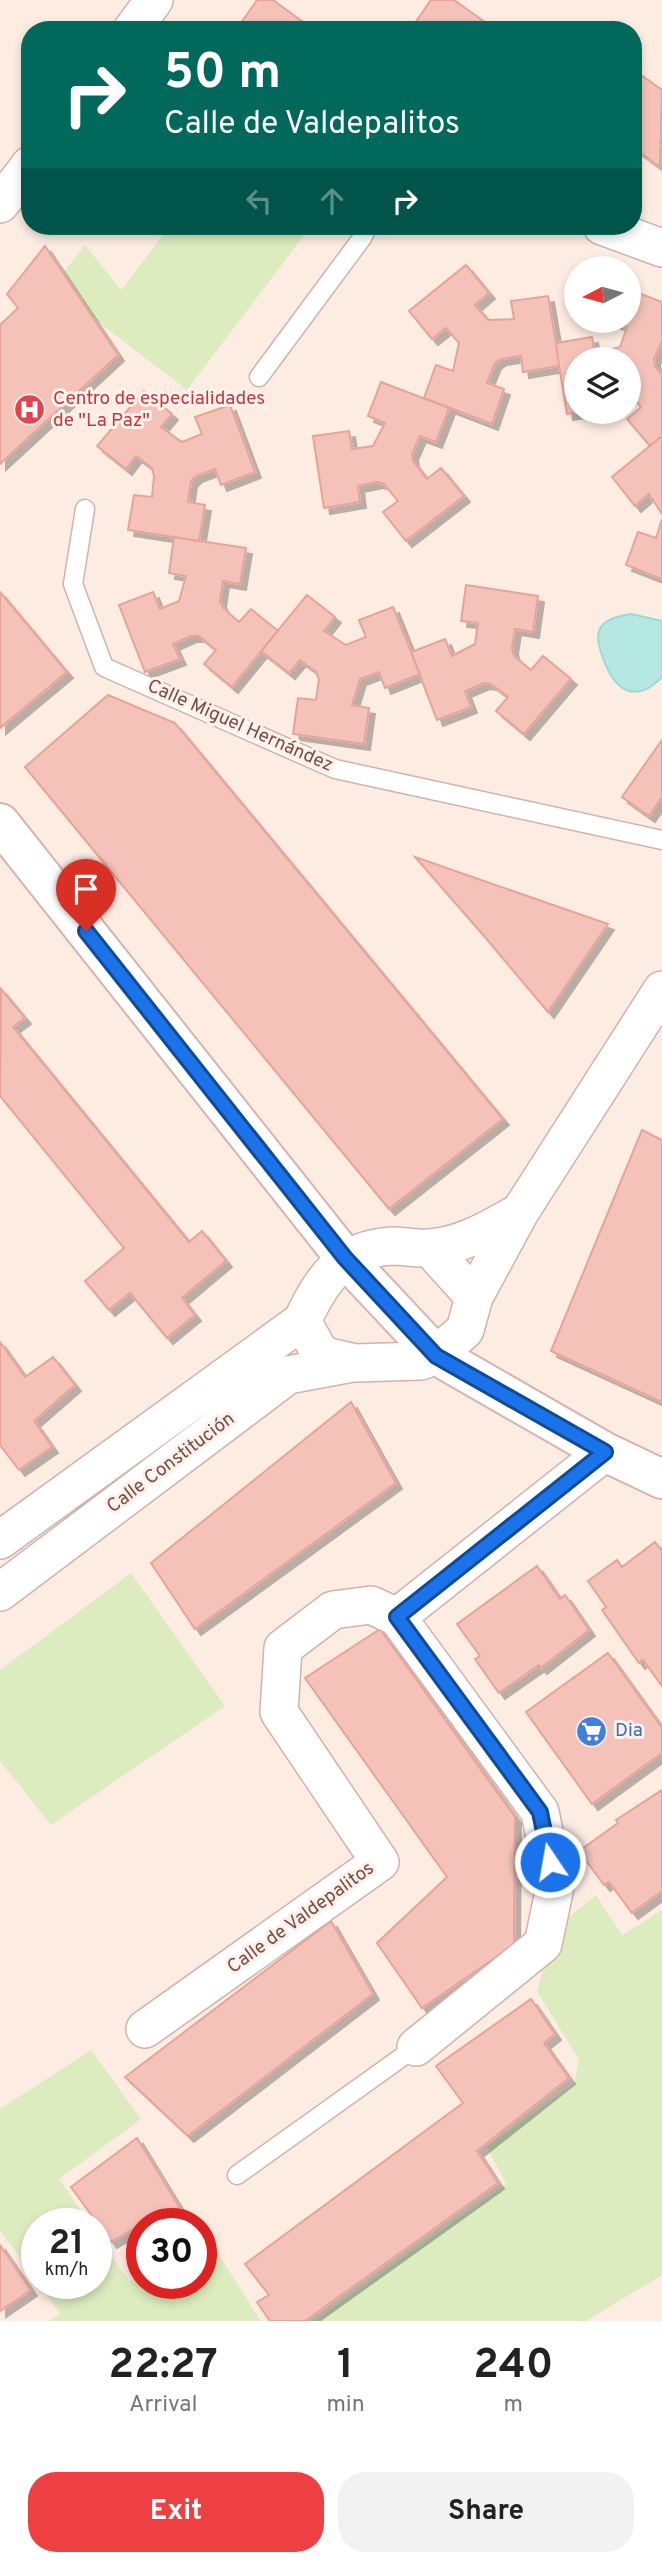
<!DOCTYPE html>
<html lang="en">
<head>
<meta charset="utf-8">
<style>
	:root { --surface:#fff; --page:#f2f2f2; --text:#222; --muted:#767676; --accent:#ee4042 }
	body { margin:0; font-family:Overpass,sans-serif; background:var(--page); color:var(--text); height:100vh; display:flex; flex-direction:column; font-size:26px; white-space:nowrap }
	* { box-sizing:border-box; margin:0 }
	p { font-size:23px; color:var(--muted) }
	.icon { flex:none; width:38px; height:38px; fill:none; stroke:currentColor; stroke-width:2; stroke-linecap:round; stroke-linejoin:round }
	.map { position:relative; height:2321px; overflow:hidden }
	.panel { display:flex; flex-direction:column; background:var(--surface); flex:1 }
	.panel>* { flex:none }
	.guide { position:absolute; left:21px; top:21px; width:621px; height:214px; border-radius:28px; box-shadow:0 4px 10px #0003; background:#00695c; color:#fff; overflow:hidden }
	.needle { width:46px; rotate:264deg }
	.buttons { position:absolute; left:564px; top:256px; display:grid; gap:14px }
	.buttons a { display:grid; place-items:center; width:77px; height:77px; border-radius:50%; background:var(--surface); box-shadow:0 4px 10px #0003; font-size:35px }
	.speed { position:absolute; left:21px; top:2208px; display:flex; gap:14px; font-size:35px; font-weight:700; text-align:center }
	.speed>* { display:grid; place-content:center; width:91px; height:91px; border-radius:50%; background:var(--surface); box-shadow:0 4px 10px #0003; line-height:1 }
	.speed small { font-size:18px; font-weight:400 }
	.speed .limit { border:10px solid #d22; background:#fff; color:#111 }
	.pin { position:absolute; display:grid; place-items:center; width:60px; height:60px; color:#fff; margin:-72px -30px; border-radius:50% 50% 50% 0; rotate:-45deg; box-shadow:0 0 7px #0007 }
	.pin .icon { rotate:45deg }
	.me { position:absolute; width:77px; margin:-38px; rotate:348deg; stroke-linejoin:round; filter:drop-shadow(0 0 5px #0008) }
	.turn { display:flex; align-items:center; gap:24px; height:147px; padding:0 28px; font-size:32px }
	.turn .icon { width:91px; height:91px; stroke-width:2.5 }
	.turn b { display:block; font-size:49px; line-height:60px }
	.lanes { display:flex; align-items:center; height:66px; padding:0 28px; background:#0003; justify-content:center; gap:35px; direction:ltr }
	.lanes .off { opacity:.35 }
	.eta { display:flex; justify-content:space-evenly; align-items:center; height:119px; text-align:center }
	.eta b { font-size:42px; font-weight:700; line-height:49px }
	.button { display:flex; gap:14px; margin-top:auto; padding:14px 28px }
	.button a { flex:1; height:80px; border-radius:28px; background:var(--accent); color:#fff; font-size:28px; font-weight:700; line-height:80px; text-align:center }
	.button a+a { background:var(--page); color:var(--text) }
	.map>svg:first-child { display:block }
	.green { fill:#dcecbf }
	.water { fill:#b5e8e3; stroke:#9bdad5; stroke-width:2 }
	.building { fill:#f4c2b8; stroke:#e8a397; stroke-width:2; filter:url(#shadow) }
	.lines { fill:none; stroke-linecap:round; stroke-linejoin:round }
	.lane-casing { stroke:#d1b3ab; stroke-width:21 }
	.street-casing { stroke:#d1b3ab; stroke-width:40 }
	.secondary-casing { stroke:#d7b3a9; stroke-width:42 }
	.lane { stroke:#fff; stroke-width:18 }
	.street { stroke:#fff; stroke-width:37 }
	.secondary { stroke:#fff; stroke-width:38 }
	.route-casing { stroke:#114b97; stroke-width:18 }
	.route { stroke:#1a73e8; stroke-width:12 }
	.labels { text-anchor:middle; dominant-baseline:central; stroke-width:6; stroke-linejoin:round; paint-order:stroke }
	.health-label { font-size:19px; fill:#be3a42; stroke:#fff1e9; text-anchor:start }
	.street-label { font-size:19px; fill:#764d47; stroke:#fff1e9 }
	.shop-label { font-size:19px; fill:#366cbe; stroke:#fff1e9; text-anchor:start }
</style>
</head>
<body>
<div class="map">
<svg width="662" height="2321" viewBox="0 0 662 2321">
	<defs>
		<filter id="shadow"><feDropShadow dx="6" dy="6" stdDeviation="0" flood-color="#0004"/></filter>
	</defs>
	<rect width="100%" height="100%" fill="#fdece2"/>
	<path class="green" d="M170 226H311L187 390 97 321 63 273 85 245 121 290Z
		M131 1573 225 1706 51 1825 0 1761V1670Z
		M596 1895 622 1935 662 1910V2275L586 2321H314L506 2184 487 2147 574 2084 579 2060 537 1991 554 1929Z
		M91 2050 141 2119 59 2179 90 2224H37V2281L0 2230V2109Z
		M96 2234 129 2281 142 2275V2284H201V2242L208 2238 261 2321H49L60 2314 39 2284H96Z"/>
	<path class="water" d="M631 614 662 621V677C635 705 614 690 603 658 600 650 596 639 599 631 603 619 619 616 631 614Z"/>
	<path class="building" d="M257 0H273L314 30H236Z
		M431 0H454L496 30H410Z
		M634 70 662 90 660 167 634 148Z
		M45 246 118 355 0 464V325L18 308 7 294Z
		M466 265 489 293 475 305 488 320 514 319 511 301 548 296 556 343 559 366 523 372 521 356 501 359 495 363 487 383 504 389 492 424 424 398 436 365 453 371 459 343 446 328 432 339 409 311Z
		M628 289 662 302V341L654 359 655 366 662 375V436L650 446 627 419 641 407 628 392V359H576V411H584L567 414 559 366 556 343 592 337 595 354 620 347 627 327 610 321 628 320Z
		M381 382 449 408 436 442 420 436 412 454 413 461 427 479 441 468 464 496 406 541 383 512 398 501 384 484 377 482 358 486 360 502 324 508 313 436 349 431 352 449 373 446 385 423 368 416Z
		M144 391 172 414 161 427 182 442 202 434 195 417 230 405 255 472 221 485 215 469 196 476 191 481 188 502 205 505 199 541 128 530 134 495 152 497 154 476 152 468 136 456 126 469 97 446Z
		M662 436V514L649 494 635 506 612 477Z
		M662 519V579L626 565 638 532 656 538Z
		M174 537 246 548 240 584 223 581 220 601 223 608 239 622 251 609 278 631 232 687 204 664 216 650 199 636H191L173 644 180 659 145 672 119 605 153 592 160 609 179 601 186 576 169 573Z
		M466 585 538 596 533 632 515 629 512 648 514 656 531 670 543 656 571 679 524 734 496 711 508 697 491 684 484 683 465 691 471 707 437 720 411 652 445 639 452 656 475 644 478 623 461 621Z
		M0 592 67 672 0 728Z
		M307 595 335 617 324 631 346 645 366 637 359 620 393 607 420 674 385 688 379 672 360 679 352 705 369 708 364 744 293 734 298 698 316 700 319 679 316 672 300 660 289 673 261 651Z
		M108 695 175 723 503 1119 389 1209 25 767Z
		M662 740V797L649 816 622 797Z
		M415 857 608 924 548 1012 484 936Z
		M1 989 25 1018 13 1027 189 1242 202 1231 226 1261 182 1298 195 1315 167 1338 130 1293 109 1310 85 1281 124 1248 0 1096Z
		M642 1130 662 1140V1402L551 1351Z
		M0 1342 25 1377 53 1357 75 1385 34 1421 52 1447 19 1470 0 1445Z
		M351 1402 396 1483 195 1629 151 1563Z
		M655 1542 662 1551V1686L643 1660 639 1663 602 1610 606 1607 588 1581 617 1560 622 1567Z
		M537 1566 560 1599 565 1595 589 1630 541 1668 539 1665 499 1693 475 1659 480 1656 457 1624Z
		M380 1629 515 1817 514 1945 422 2008 377 1943 447 1877 305 1678Z
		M608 1653 662 1728V1753L592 1804 526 1712Z
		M662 1790V1891L632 1913 609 1882 604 1885 579 1851 618 1823 616 1820Z
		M331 1921 373 1994 188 2136 125 2077Z
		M531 1999 555 2034 544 2043 569 2078 477 2151 498 2183 305 2321H270L257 2302 269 2295 245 2264 463 2103 436 2066Z
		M137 2138 180 2208 142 2224 111 2242 71 2187Z
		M0 2245 31 2290 0 2311Z"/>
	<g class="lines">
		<defs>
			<path id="lane" d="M259 377 362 238 368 226
				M85 509 73 584 104 667 335 769 662 840
				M237 2175 416 2047"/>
			<path id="street" d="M132 30 154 0
				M0 204 30 165
				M602 226 662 248
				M430 1248 474 1297
				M302 1321 321 1355 355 1363 421 1361 436 1355 465 1330 474 1297 520 1212 662 990
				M0 1540 302 1321C322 1279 341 1249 392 1246 405 1246 417 1249 430 1248 464 1245 491 1228 520 1212
				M0 1592 288 1375 352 1363
				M397 1617 540 1812 555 1887 543 1944 416 2047
				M145 2029 380 1862 279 1712 283 1648 333 1610 371 1605 397 1617 605 1452"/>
			<path id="secondary" d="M0 823 345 1258 436 1355 605 1452 662 1479"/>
		</defs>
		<use href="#lane" class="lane-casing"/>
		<use href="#street" class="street-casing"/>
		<use href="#secondary" class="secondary-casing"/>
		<use href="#lane" class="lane"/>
		<use href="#street" class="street"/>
		<use href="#secondary" class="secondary"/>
	</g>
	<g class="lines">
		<defs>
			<path id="route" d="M86 931 345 1258 436 1356 605 1452 397 1617 540 1812 550 1862"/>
		</defs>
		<use href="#route" class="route-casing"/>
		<use href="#route" class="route"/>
	</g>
	<defs>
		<symbol id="hospital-disc" viewBox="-11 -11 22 22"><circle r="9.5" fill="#e0444e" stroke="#fff1e9"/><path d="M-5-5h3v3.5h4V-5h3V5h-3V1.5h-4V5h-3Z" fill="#fff"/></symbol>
		<symbol id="supermarket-disc" viewBox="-11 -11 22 22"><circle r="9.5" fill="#3f7fe0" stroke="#fff1e9"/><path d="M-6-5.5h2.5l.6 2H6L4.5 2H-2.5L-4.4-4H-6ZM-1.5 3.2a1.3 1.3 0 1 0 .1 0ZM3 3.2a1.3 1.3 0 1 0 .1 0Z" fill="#fff"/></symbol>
	</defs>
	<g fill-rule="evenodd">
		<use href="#hospital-disc" x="12" y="392" width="35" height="35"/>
		<use href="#supermarket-disc" x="574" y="1714" width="35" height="35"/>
	</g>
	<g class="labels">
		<g class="health-label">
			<text x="53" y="399">Centro de especialidades<tspan x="53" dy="22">de "La Paz"</tspan></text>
		</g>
		<g class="street-label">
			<text transform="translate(240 726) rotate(24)">Calle Miguel Hernández</text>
			<text transform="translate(171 1463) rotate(-37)">Calle Constitución</text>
			<text transform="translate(301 1918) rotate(-36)">Calle de Valdepalitos</text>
		</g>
		<g class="shop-label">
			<text x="615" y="1731">Dia</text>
		</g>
	</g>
</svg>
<div class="buttons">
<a><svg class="needle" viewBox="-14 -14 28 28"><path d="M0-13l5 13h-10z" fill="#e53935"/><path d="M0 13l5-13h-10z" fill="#767676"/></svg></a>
<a><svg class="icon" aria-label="layers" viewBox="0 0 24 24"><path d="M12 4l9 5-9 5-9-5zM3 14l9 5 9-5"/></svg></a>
</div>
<div class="speed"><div>21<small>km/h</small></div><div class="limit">30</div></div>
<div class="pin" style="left:86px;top:931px;background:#d93025"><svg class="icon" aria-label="arrive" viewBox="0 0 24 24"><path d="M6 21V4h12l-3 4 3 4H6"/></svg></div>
<svg class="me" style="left:550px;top:1862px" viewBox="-20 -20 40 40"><circle r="17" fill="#1a73e8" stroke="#fff" stroke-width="3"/><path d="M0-11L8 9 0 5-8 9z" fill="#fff"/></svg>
<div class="guide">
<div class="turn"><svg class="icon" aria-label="right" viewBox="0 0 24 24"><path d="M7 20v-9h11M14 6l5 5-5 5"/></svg><div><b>50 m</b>Calle de Valdepalitos</div></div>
<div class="lanes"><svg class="icon off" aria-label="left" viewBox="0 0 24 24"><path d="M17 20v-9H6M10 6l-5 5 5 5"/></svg><svg class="icon off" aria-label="ahead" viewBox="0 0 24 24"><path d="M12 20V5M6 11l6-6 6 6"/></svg><svg class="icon" aria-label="right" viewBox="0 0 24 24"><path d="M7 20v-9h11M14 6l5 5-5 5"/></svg></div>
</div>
</div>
<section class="panel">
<div class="eta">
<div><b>22:27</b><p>Arrival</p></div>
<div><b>1</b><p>min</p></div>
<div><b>240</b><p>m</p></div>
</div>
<div class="button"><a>Exit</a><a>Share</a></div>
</section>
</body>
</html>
